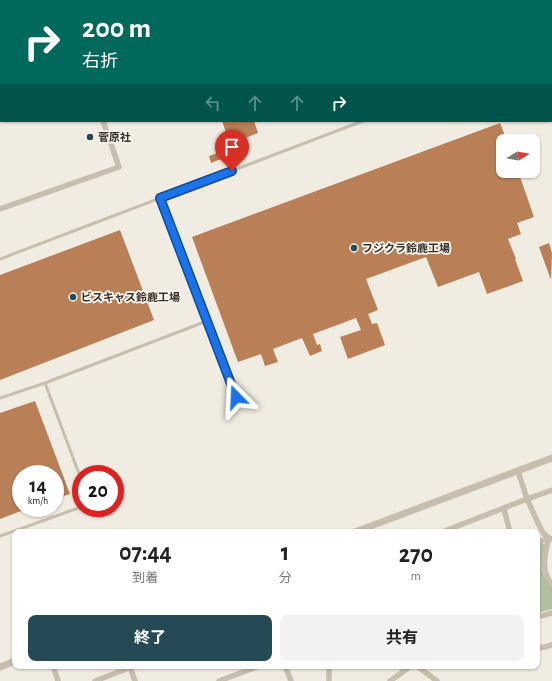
<!DOCTYPE html>
<html lang="ja">
<head>
<meta charset="utf-8">
<style>
	:root { --surface:#fff; --page:#f2f2f2; --text:#222; --muted:#767676; --accent:#254955 }
	body { margin:0; font-family:"Alegreya Sans","Noto Sans JP",sans-serif; background:var(--page); color:var(--text); height:100vh; display:flex; flex-direction:column; font-size:15px; white-space:nowrap }
	* { box-sizing:border-box; margin:0 }
	p { font-size:13px; color:var(--muted) }
	.icon { flex:none; width:22px; height:22px; fill:none; stroke:currentColor; stroke-width:2; stroke-linecap:round; stroke-linejoin:round }
	.map { position:relative; flex:1; overflow:hidden }
	.sheet { position:absolute; left:12px; top:529px; width:528px; height:140px; display:flex; flex-direction:column; background:var(--surface); border-radius:8px; box-shadow:0 1px 3px #0004 }
	.sheet>* { flex:none }
	.guide { position:absolute; left:0px; top:0px; width:552px; height:122px; box-shadow:0 1px 3px #0004; background:#00695c; color:#fff; overflow:hidden }
	.needle { width:26px; rotate:79deg }
	.fabs { position:absolute; left:496px; top:134px; display:grid; gap:8px }
	.fabs a { display:grid; place-items:center; width:44px; height:44px; border-radius:8px; background:var(--surface); box-shadow:0 1px 3px #0004; font-size:20px }
	.speed { position:absolute; left:12px; top:465px; display:flex; gap:8px; font-size:20px; font-weight:700; text-align:center }
	.speed>* { display:grid; place-content:center; width:52px; height:52px; border-radius:50%; background:var(--surface); box-shadow:0 1px 3px #0004; line-height:1 }
	.speed small { font-size:10px; font-weight:400 }
	.speed .limit { border:6px solid #d22; background:#fff; color:#111 }
	.pin { position:absolute; display:grid; place-items:center; width:34px; height:34px; color:#fff; margin:-41px -17px; border-radius:50% 50% 50% 0; rotate:-45deg; box-shadow:0 0 4px #0007 }
	.pin .icon { rotate:45deg }
	.me { position:absolute; width:44px; margin:-22px; rotate:339deg; stroke-linejoin:round; filter:drop-shadow(0 0 3px #0008) }
	.turn { display:flex; align-items:center; gap:14px; height:84px; padding:0 16px; font-size:18px }
	.turn .icon { width:52px; height:52px; stroke-width:2.5 }
	.turn b { display:block; font-size:28px; line-height:34px }
	.lanes { display:flex; align-items:center; height:38px; padding:0 16px; background:#0003; justify-content:center; gap:20px; direction:ltr }
	.lanes .off { opacity:.35 }
	.eta { display:flex; justify-content:space-evenly; align-items:center; height:68px; text-align:center }
	.eta b { font-size:24px; font-weight:700; line-height:28px }
	.action { display:flex; gap:8px; margin-top:auto; padding:8px 16px }
	.action a { flex:1; height:46px; border-radius:8px; background:var(--accent); color:#fff; font-size:16px; font-weight:700; line-height:46px; text-align:center }
	.action a+a { background:var(--page); color:var(--text) }
	.map>svg:first-child { display:block }
	.green { fill:#b0bfa2 }
	.building { fill:#b97f56 }
	.lines { fill:none; stroke-linecap:round; stroke-linejoin:round }
	.service { stroke:#c8beae; stroke-width:3 }
	.minor { stroke:#c8beae; stroke-width:5.5 }
	.tertiary { stroke:#c8beae; stroke-width:7 }
	.route-casing { stroke:#114b97; stroke-width:10 }
	.route { stroke:#1a73e8; stroke-width:7 }
	.poi-dot { fill:#254955; stroke:#f9f5ed; stroke-width:1.5 }
	.labels { text-anchor:middle; dominant-baseline:central; stroke-width:3.5; stroke-linejoin:round; paint-order:stroke }
	.poi-label { font-size:11px; font-weight:bold; fill:#37312b; stroke:#f9f5ed; text-anchor:start }
</style>
</head>
<body>
<div class="map">
<svg width="552" height="681" viewBox="0 0 552 681">
	<rect width="100%" height="100%" fill="#f1ece1"/>
	<path class="green" d="M542 543 545 545 542 570 544 576 552 587V609L537 613V545Z"/>
	<path class="building" d="M222 121H254L258 133 230 144Z
		M500 123 507 141H503V171H518L534 217 517 223 521 234 508 239 516 259H515L523 281 487 294 479 272 438 287 426 257 366 279 378 310 368 314 372 324 377 323 385 345 348 359 340 337 361 330 356 318 313 334 317 345 320 344 322 351 310 356 302 338 273 349 278 362 265 366 261 354 238 362 192 237Z
		M229 149 231 155 211 163 209 156Z
		M120 230 154 320 0 380V275Z
		M549 243 552 253 551 280 539 247Z
		M35 401 70 494 55 499V474H21V511L0 519V413Z"/>
	<g class="lines">
		<path class="service" d="M406 0V1
			M391 1 392 0
			M551 53H552
			M160 198 236 397
			M0 259 363 121
			M45 383 81 479
			M0 398 45 383 207 321
			M0 536 81 507"/>
		<path class="minor" d="M34 0V1
			M84 0V1
			M220 0V1
			M137 1 140 0
			M0 38 1 41
			M0 51H1
			M0 101H1
			M0 209 119 167 103 121
			M518 471 527 499 539 525 544 534 549 538 552 539
			M504 509 510 532
			M442 532 527 499 552 490
			M549 538C546 548 542 566 547 576 548 579 550 582 552 584
			M537 543 549 538
			M537 617 552 613
			M537 649 552 645
			M53 666 58 681
			M285 666 291 681
			M417 666 437 681
			M130 667 135 681
			M95 681 134 666
			M219 681 259 666
			M329 681V666
			M390 681 411 666"/>
		<path class="tertiary" d="M275 1 277 0
			M355 532 552 458
			M0 667 15 661"/>
	</g>
	<g class="lines">
		<defs>
			<path id="route" d="M232 171 160 198 236 397"/>
		</defs>
		<use href="#route" class="route-casing"/>
		<use href="#route" class="route"/>
	</g>
	<g class="poi-dot">
		<circle cx="90" cy="137" r="4"/>
		<circle cx="354" cy="248" r="4"/>
		<circle cx="73" cy="297" r="4"/>
	</g>
	<g class="labels">
		<g class="poi-label">
			<text x="98" y="137">菅原社</text>
			<text x="362" y="248">フジクラ鈴鹿工場</text>
			<text x="81" y="297">ビスキャス鈴鹿工場</text>
		</g>
	</g>
</svg>
<div class="fabs">
<a><svg class="needle" viewBox="-14 -14 28 28"><path d="M0-13l5 13h-10z" fill="#e53935"/><path d="M0 13l5-13h-10z" fill="#767676"/></svg></a>
</div>
<div class="speed"><div>14<small>km/h</small></div><div class="limit">20</div></div>
<div class="pin" style="left:232px;top:171px;background:#d93025"><svg class="icon" aria-label="arrive" viewBox="0 0 24 24"><path d="M6 21V4h12l-3 4 3 4H6"/></svg></div>
<svg class="me" style="left:236px;top:397px" viewBox="-20 -20 40 40"><path d="M0-17L14 15 0 8-14 15z" fill="#1a73e8" stroke="#fff" stroke-width="4"/></svg>
<div class="guide">
<div class="turn"><svg class="icon" aria-label="right" viewBox="0 0 24 24"><path d="M7 20v-9h11M14 6l5 5-5 5"/></svg><div><b>200 m</b>右折</div></div>
<div class="lanes"><svg class="icon off" aria-label="left" viewBox="0 0 24 24"><path d="M17 20v-9H6M10 6l-5 5 5 5"/></svg><svg class="icon off" aria-label="ahead" viewBox="0 0 24 24"><path d="M12 20V5M6 11l6-6 6 6"/></svg><svg class="icon off" aria-label="ahead" viewBox="0 0 24 24"><path d="M12 20V5M6 11l6-6 6 6"/></svg><svg class="icon" aria-label="right" viewBox="0 0 24 24"><path d="M7 20v-9h11M14 6l5 5-5 5"/></svg></div>
</div>
<section class="sheet">
<div class="eta">
<div><b>07:44</b><p>到着</p></div>
<div><b>1</b><p>分</p></div>
<div><b>270</b><p>m</p></div>
</div>
<div class="action"><a>終了</a><a>共有</a></div>
</section>
</div>
</body>
</html>
